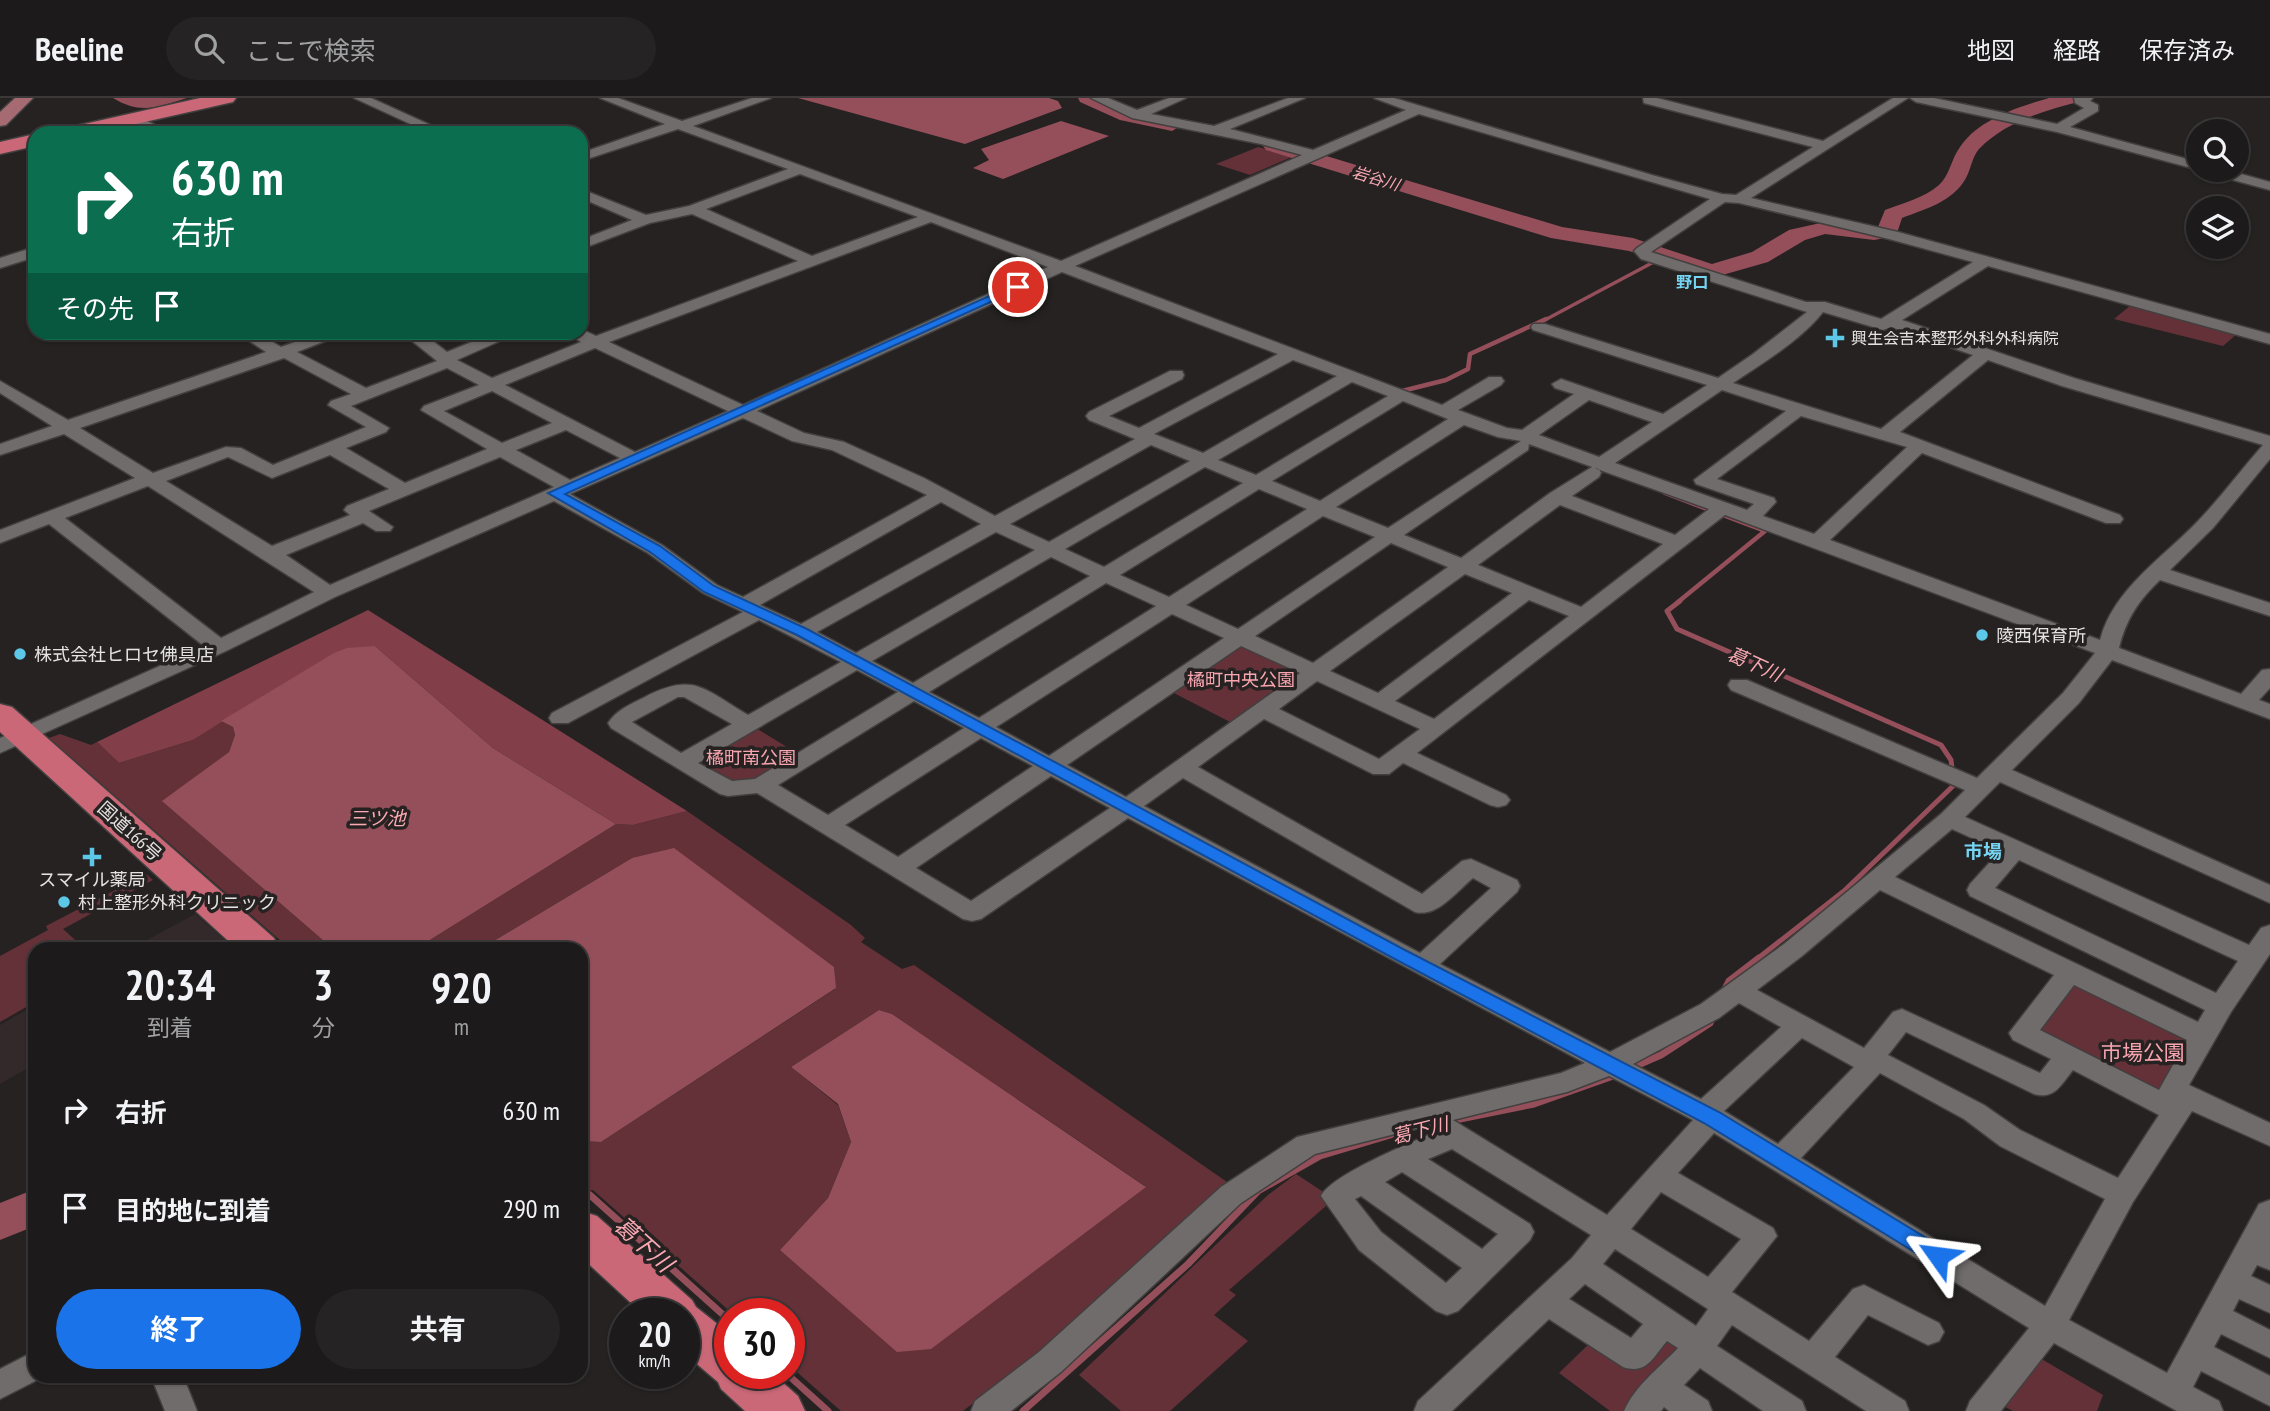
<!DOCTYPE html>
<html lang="ja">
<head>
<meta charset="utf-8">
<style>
	:root { --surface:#1c1a1a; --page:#252323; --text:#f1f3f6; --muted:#a0a1a2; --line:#3a3839; --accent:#1a73e8 }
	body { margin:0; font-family:"PT Sans Narrow","Noto Sans JP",sans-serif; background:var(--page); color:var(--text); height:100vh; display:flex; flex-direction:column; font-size:26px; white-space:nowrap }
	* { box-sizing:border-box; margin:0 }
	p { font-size:23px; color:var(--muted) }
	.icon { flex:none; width:38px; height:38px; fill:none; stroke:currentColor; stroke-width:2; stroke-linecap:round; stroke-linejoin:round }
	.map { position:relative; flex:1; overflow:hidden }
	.drawer { position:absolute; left:28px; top:844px; width:560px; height:441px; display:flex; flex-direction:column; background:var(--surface); border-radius:21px; box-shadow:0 2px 5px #0004,0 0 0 2px var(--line) }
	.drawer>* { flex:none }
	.guide { position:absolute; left:28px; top:28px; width:560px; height:214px; border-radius:21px; box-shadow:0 2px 5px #0004,0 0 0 2px var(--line); background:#0b6e4f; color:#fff; overflow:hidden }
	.buttons { position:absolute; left:2186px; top:21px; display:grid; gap:14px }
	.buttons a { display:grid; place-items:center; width:63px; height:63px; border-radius:50%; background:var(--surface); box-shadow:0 2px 5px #0004,0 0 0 2px var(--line); font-size:35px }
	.speed { position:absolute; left:609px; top:1200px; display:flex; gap:14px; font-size:35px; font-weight:700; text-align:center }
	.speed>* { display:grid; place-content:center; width:91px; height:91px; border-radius:50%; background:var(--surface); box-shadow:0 2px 5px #0004,0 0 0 2px var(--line); line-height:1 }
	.speed small { font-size:18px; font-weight:400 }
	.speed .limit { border:10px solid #d22; background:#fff; color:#111 }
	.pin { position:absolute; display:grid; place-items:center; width:60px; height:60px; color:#fff; margin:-30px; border:4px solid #fff; border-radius:50%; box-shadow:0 2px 7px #0007 }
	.me { position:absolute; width:77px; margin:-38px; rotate:301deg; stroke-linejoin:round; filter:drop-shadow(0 0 5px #0008) }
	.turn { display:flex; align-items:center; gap:24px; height:147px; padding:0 28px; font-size:32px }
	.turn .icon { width:91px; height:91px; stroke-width:2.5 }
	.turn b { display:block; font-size:49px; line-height:60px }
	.then { display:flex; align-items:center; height:66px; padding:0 28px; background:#0003; gap:14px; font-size:26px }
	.eta { display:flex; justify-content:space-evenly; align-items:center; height:119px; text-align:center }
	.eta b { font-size:42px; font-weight:700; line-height:49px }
	.cta { display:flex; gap:14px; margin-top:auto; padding:14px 28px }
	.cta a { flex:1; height:80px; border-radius:42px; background:var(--accent); color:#fff; font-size:28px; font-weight:700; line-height:80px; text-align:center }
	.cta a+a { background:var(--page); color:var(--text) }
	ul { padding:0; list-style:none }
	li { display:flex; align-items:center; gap:21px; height:98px; padding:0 28px }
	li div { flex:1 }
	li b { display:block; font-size:26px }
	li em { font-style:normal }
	header { display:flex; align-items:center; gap:42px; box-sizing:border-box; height:98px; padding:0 35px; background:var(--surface); border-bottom:2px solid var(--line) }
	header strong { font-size:33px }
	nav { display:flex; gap:38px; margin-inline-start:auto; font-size:24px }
	.search { width:490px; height:63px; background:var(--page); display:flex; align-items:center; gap:18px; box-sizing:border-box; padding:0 24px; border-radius:38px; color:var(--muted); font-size:26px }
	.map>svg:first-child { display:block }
	.built { fill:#33282a }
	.green { fill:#643139; fill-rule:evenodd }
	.forest { fill:#823f4a }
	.water { fill:#944f5a }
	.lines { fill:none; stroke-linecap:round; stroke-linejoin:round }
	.stream-far3 { stroke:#944f5a; stroke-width:3.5 }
	.stream-far2 { stroke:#944f5a; stroke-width:4.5 }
	.stream-far1 { stroke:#944f5a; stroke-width:5 }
	.stream { stroke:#944f5a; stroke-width:7 }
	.river { fill:#944f5a; fill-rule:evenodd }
	.minor-casing { stroke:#423f3f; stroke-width:3 }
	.major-casing { stroke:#423f3f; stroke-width:3 }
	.highway-casing { stroke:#423f3f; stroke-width:3 }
	.minor { fill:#716c6c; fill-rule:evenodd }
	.major { fill:#a66a73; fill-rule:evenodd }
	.highway { fill:#ca6877; fill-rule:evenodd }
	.route { fill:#1a73e8; stroke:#114b97; stroke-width:2 }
	.poi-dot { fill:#5dc7e8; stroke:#262222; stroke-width:2.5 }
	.labels { text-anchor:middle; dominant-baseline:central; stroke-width:7; stroke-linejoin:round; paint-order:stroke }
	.far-water-label { font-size:16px; font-style:italic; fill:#fba9b3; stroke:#262222 }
	.far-neighbourhood-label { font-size:16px; font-weight:bold; fill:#75d5f3; stroke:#262222 }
	.far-poi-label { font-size:16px; fill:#e5e2e2; stroke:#262222; text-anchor:start }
	.poi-label { font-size:18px; fill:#e5e2e2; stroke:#262222; text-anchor:start }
	.park-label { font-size:18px; fill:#f8a5b0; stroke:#262222 }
	.street-label { font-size:18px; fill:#e5e2e2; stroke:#262222 }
	.water-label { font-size:19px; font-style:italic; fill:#fba9b3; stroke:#262222 }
	.neighbourhood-label { font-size:19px; font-weight:bold; fill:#75d5f3; stroke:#262222 }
	.near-park-label { font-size:21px; fill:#f8a5b0; stroke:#262222 }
	.near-water-label { font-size:23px; font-style:italic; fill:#fba9b3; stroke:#262222 }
</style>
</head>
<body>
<header>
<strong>Beeline</strong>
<div class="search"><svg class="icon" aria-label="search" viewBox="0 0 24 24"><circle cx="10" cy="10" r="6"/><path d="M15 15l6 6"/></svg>ここで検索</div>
<nav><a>地図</a><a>経路</a><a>保存済み</a></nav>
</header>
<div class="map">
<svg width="2270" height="1313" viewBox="0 0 2270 1313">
	<rect width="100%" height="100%" fill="#262222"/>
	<path class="built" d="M195 816 234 850H132Z
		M35 907V966L0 986V927Z"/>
	<path class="green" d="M1258 49 1294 58 1250 77 1216 66Z
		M2131 207 2238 235 2223 248 2114 221Z
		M1241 544 1306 574 1232 625 1170 593Z
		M221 623 233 629 235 637 229 654 163 703 332 850H289L49 640 60 636 91 647 97 644 119 665 193 642Z
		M756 630 800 657 751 686H732L704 669 706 658Z
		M687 713 851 827 865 840 861 844 902 871 914 867 1227 1084 1053 1243 963 1313H841L789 1267V1216H733L593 1092 581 1095V1043L601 1044 835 891 834 869 632 760 482 850H417L616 726 633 727ZM879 912 892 916 1145 1088 780 1152 828 1100 851 1044 838 1007 791 969Z
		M146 776 153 782 63 831 84 850H35V904L0 924V858L48 832 46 828Z
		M2075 883 2191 939 2156 998 2035 935Z
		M1296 1076 1334 1101 1229 1192 1236 1197 1214 1217 1248 1243 1170 1313H1121L1079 1277 1268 1097Z
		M1664 1232 1687 1247 1629 1313H1610L1559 1275 1596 1239 1636 1265Z
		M2033 1256 2103 1297 2097 1313H2013L2000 1306Z"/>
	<path class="forest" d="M368 512 687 713 633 727 616 726 493 650 375 548 245 609 193 642 119 665 97 644Z"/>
	<path class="water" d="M113 0H187C157 9 141 17 113 0Z
		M798 0H1049L1058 3 1062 10 965 46Z
		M1061 23 1109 38 1003 81 973 70 989 62 981 51Z
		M375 548 493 650 616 726 417 850H332L162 703 229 654 235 637 233 629 221 623 334 555 347 550Z
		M674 750 834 869 836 890 601 1044 581 1043V850H482L632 760Z
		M879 912 892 916 1146 1089 931 1251 897 1254 780 1152 828 1100 851 1044 838 1006 791 969Z"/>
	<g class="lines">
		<path class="stream-far3" d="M1543 223 1665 158"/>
		<path class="stream-far2" d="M1405 294 1402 293 1446 282 1468 271 1470 256 1546 221
			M1665 395 1765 433 1678 504"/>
		<path class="stream-far1" d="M1680 503 1667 513 1677 531 1941 647 1951 662 1954 687 1844 793 1757 861"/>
		<path class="stream" d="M1724 893 1729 883 1759 860
			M1631 970 1661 957 1710 925 1713 918
			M1450 1023 1534 1006 1616 977
			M590 1097 730 1223
			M787 1276 828 1313
			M1023 1313 1188 1166 1258 1093 1320 1058 1397 1035"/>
		<path class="river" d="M1078 0H1102L1132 13 1179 23 1182 27 1172 33 1120 22 1080 4Z
			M2049 0H2080L2078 4C2043 13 2005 24 1979 51 1972 59 1971 71 1966 80 1953 104 1925 111 1902 120L1896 138 1874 142 1825 136 1805 142 1768 164 1712 180 1629 153 1551 140 1266 52 1263 48 1266 44H1280L1562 129 1633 140 1712 166 1752 154 1789 132 1825 124 1878 129 1885 112C1903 105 1924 100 1939 87 1950 77 1951 61 1960 49 1979 21 2018 9 2049 0Z
			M35 1091V1128L0 1142V1105Z"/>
		<defs>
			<path id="minor" d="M354 0H371L448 35H430Z
				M600 0H618L682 23 752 0H771L693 28 1061 163 1302 57 1261 46 1132 20 1091 0H1108L1137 12 1169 0H1186L1151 16 1214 28 1288 0H1305L1230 31 1313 52 1406 12 1374 0H1394L1652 77 1722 96 1736 97 1813 49 1644 5 1643 0H1657L1823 43 1893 0H1908L1751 100 1898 134 2270 236V246L1988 168 1902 222 2074 280 2270 338V361L2213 430 2170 472 2270 505V518L2160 482C2139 502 2126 521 2119 550L2241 596 2262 572 2270 571V590L2259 602 2270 606V621L2112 562 2079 605 2012 672 2270 787V805L2000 684 1965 719 2249 847 2261 830 2270 827V856L2231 914 2189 987 2270 1025V1048L2192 1013 2133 1104 2069 1222 2167 1275 2259 1106 2270 1102V1172L2257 1167 2251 1178 2270 1187V1215L2239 1201 2233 1213 2270 1232V1260L2221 1236 2214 1249 2270 1278V1308L2201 1273 2193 1289 2219 1303 2223 1313H2177L2054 1245 2001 1313H1966L1970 1303 2029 1230 1714 1035 1678 1075 1773 1130 1777 1138 1732 1194 1809 1243 1853 1191 1864 1187 1939 1225 1944 1234 1939 1243 1928 1247 1868 1217 1835 1259 1905 1303 1909 1313H1866L1732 1227 1717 1248 1802 1303 1806 1313H1763L1700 1270 1684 1287 1708 1303 1712 1313H1669L1664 1309 1661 1313H1624C1635 1288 1659 1270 1678 1250L1667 1243C1653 1259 1647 1277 1623 1269L1549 1221 1452 1313H1414L1418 1303 1572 1160 1591 1137 1452 1051 1428 1061 1530 1126 1534 1134 1530 1142 1458 1213 1447 1217 1436 1213 1359 1152 1321 1098C1332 1077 1407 1046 1431 1036L1423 1029 1315 1056 1241 1105 1061 1274 1011 1313H971L975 1303 1039 1254 1221 1089 1297 1039 1561 975 1585 965 1128 720 981 821 972 823 963 821 757 695 728 698 720 696 611 630 608 625C617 612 629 607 643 600 694 573 703 591 748 617L841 564 759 522 568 625H552L549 620 552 615 743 514 703 495 648 455 554 403 335 499 226 553 0 655V640L204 548 49 426 0 445V432L135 380 64 336 0 357V346L52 328 0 295V283L68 322 266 254 236 234H256L281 249 323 234H348L297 254 366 290 437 263 401 234H421L447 254 496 234H520L457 262 492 280 581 244 566 234H581V231L596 238 798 163 692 116 650 125 581 151V142L632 122 581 100V91L646 117 689 108 788 71 678 31 581 63V55L665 26ZM1419 16 1710 101 1637 150 1634 153 1641 161 1807 214 1753 256 1718 280 1545 226H1533L1531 229 1533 232 1707 287 1663 316 1561 281 1552 286 1555 290 1574 296 1522 332 1507 330 1458 312 1501 287 1504 283 1501 279H1489L1442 307 1075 168ZM800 76 918 119 812 158 706 111ZM1725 104 1739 105 1889 141 1973 164 1881 221 1825 204H1806L1651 154ZM931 124 1048 169 743 307 609 244ZM1062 174 1278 256 1139 330 1109 318 1182 281 1184 277 1182 273H1170L1089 314 1086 318 1089 322 1135 341 995 418 924 380 844 344 804 335 757 313ZM1823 214 1883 232 1891 229 1973 257 1881 331 1733 285C1764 264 1800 243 1823 214ZM595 250 728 313 635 354 505 287ZM284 260 351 296 331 303 328 307 366 329 273 367 241 350 226 349 153 375 80 330ZM1293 262 1337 278 1203 355 1154 336ZM1988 262 2062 288 2263 347C2241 372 2221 399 2199 422 2164 459 2113 491 2100 542L1830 442 1922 355 2106 425H2120L2123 421 2120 417 1900 334ZM447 270 479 287 424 308 421 312 487 351 405 385 346 350 386 334 389 330 351 308ZM1352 284 1388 298 1256 377 1218 362ZM1722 292 1786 313 1694 382 1696 386 1754 406 1747 412 1615 365ZM492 293 552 325 502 345 444 313ZM1589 302 1652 324 1599 359 1539 337ZM1403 303 1448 321 1320 403 1272 383ZM1801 318 1907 349 1814 436 1763 418 1776 404 1774 400 1717 381ZM743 320 792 343 832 352 927 397 743 499 717 487 662 447 570 396ZM1464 327 1498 339 1521 343 1388 430 1336 409ZM566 332 620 360 570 382 516 352ZM1529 346 1595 370 1597 371 1709 411 1675 437 1572 398 1599 379 1601 375 1599 371 1592 369 1550 395 1461 460 1404 437 1528 352ZM1151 347 1190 363 1049 444 1010 426ZM330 357 389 391 347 408 344 412 350 417 272 448 166 383 228 359 272 380ZM500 359 554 389 330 487 286 457 363 425 376 433H390L393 429 369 413ZM1205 369 1243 385 1104 469 1065 451ZM148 388 314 494 221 540 65 420ZM1259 391 1307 411 1169 499 1120 477ZM941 404 981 426 801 526 760 507ZM1560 407 1663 446 1581 509 1478 467ZM1725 417 2095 555 2063 595 1977 680 1747 582H1731L1728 587 1731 592 1965 692 1941 716 1784 846 1701 906 1610 954 1440 866 1517 794 1520 788 1517 782 1471 761 1462 763 1422 796 1198 669 1264 621 1373 676H1389L1403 665 1490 707 1498 709 1506 707 1510 702 1506 697 1417 655ZM1323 418 1375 439 1238 531 1186 507ZM996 434 1035 452 856 555 817 534ZM1391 445 1448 469 1313 565 1255 538ZM1051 459 1090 478 913 585 872 563ZM1465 476 1512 495 1378 595 1330 573ZM1106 485 1156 508 979 620 929 594ZM1529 502 1569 518 1434 621 1395 603ZM1172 516 1224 540 1049 658 996 629ZM1241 548 1300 575 1126 699 1067 667ZM857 572 898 594 755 681 732 683 698 665ZM1317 583 1420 631 1379 661 1279 611ZM678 599H684L732 626 681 655 632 624ZM914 603 964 630 828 717 778 687ZM981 640 1033 668 898 759 845 727ZM1051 678 1110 710 971 803 916 770ZM1183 680 1415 814C1437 820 1457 793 1473 780L1491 790 1420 855 1144 708ZM1952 731 2000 753 1970 786 1967 792 1970 798 2205 912 2198 924 1895 779ZM2019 762 2238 863 2216 895 1995 790ZM1880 792 2054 877 2009 935 2013 942 2051 961 2040 975 1902 911 1893 914 1864 950 1757 892 1802 858ZM2074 887 2187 942 2159 992 2040 932ZM1739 905 1781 929 1701 1001 1633 966 1719 920ZM1906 934 2034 996C2054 1002 2061 987 2073 972L2159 1017 2118 1080 2020 1032 1984 1007 1888 957ZM1802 940 1854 969 1778 1046 1724 1013ZM1880 975 1964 1021 2000 1048 2105 1101 2045 1208 1801 1060ZM1609 978 1693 1022 1607 1117 1453 1022 1567 994ZM1402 1074 1498 1136 1482 1151 1385 1084ZM1661 1094 1741 1141 1708 1179 1631 1131ZM1361 1098 1462 1170 1446 1185 1381 1134 1355 1101ZM1615 1151 1708 1211 1696 1228 1603 1166ZM1585 1186 1643 1226 1631 1240 1569 1201Z
				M1910 0H1934L2057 26 2084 10 2075 5 2074 0H2093L2090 3 2098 7V13L2070 29 2198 64 2199 72 2057 34 1916 4Z
				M134 17 166 32 168 35H151L129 24 127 21Z
				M2205 72H2227L2270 84V92L2207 75Z
				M35 149V159L0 170V160Z
				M35 1253V1278H45L0 1301V1271Z
				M151 1278H183L197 1313H165Z"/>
			<path id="major" d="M15 0H33L6 27 0 28V14Z"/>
			<path id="highway" d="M200 0H236L233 4 96 35H59L62 31Z
				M35 36V48L0 56V44Z
				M0 606 12 609 274 840 279 850H236L0 634Z
				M581 1113 597 1118 692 1202 696 1209 730 1236V1276H773L798 1298 805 1313H745L721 1291 718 1284 684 1255V1216H643L581 1159Z"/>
		</defs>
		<use href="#minor" class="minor-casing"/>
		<use href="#major" class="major-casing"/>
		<use href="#highway" class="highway-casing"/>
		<use href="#minor" class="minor"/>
		<use href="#major" class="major"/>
		<use href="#highway" class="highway"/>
	</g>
	<path class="route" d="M1014 187 1024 189 565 396 660 448 714 488 807 531 1403 851 1719 1014 1946 1152 1949 1158 1946 1164 1938 1167 1931 1164 1704 1025 1391 859 797 537 704 494 650 454 548 395Z"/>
	<g class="poi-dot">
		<path d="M1831.5 229.5h7v7h7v7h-7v7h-7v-7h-7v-7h7z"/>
		<circle cx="1982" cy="537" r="7"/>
		<circle cx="20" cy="556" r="7"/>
		<path d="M88.5 748.5h7v7h7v7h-7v7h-7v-7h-7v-7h7z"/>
		<circle cx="64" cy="804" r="7"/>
	</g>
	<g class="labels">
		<g class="far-water-label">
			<text transform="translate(1376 80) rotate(17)">岩谷川</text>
		</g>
		<g class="far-neighbourhood-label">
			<text x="1692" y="184">野口</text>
		</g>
		<g class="far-poi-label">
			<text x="1851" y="240">興生会吉本整形外科外科病院</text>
		</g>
		<g class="poi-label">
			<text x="1996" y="537">陵西保育所</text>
			<text x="34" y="556">株式会社ヒロセ佛具店</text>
			<text x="92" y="781" text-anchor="middle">スマイル薬局</text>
			<text x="78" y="804">村上整形外科クリニック</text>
		</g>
		<g class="park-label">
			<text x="1241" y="581">橘町中央公園</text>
			<text x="751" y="659">橘町南公園</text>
		</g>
		<g class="street-label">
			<text transform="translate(130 733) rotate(42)">国道166号</text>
		</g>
		<g class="water-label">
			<text transform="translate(1755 566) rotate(24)">葛下川</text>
			<text x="377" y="720">三ツ池</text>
			<text transform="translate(1420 1032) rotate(-14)">葛下川</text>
		</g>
		<g class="neighbourhood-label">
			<text x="1983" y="753">市場</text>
		</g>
		<g class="near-park-label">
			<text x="2143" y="954">市場公園</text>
		</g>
		<g class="near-water-label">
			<text transform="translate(644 1146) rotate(42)">葛下川</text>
		</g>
	</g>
</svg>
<div class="buttons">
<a><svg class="icon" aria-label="search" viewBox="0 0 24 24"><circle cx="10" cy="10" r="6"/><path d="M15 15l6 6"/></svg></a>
<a><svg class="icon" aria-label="layers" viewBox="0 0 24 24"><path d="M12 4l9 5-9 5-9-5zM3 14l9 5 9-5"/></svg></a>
</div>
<div class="speed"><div>20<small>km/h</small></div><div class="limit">30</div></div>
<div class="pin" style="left:1018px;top:189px;background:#d93025"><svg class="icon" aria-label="arrive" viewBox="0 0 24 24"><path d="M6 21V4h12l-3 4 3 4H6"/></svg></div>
<svg class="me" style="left:1938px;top:1158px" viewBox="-20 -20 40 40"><path d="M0-17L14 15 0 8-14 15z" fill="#1a73e8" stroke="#fff" stroke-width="4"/></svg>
<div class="guide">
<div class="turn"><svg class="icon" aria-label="right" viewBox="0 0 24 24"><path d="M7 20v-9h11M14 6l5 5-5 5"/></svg><div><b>630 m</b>右折</div></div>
<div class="then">その先<svg class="icon" aria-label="arrive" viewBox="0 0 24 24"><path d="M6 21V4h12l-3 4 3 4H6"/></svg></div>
</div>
<section class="drawer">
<div class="eta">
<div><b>20:34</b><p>到着</p></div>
<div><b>3</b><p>分</p></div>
<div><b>920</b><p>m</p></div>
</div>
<ul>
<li><svg class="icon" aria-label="right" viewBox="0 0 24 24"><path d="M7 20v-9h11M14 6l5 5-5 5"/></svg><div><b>右折</b></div><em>630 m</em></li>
<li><svg class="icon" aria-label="arrive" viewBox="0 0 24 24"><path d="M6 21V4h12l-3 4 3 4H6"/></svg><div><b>目的地に到着</b></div><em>290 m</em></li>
</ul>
<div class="cta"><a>終了</a><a>共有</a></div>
</section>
</div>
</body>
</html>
